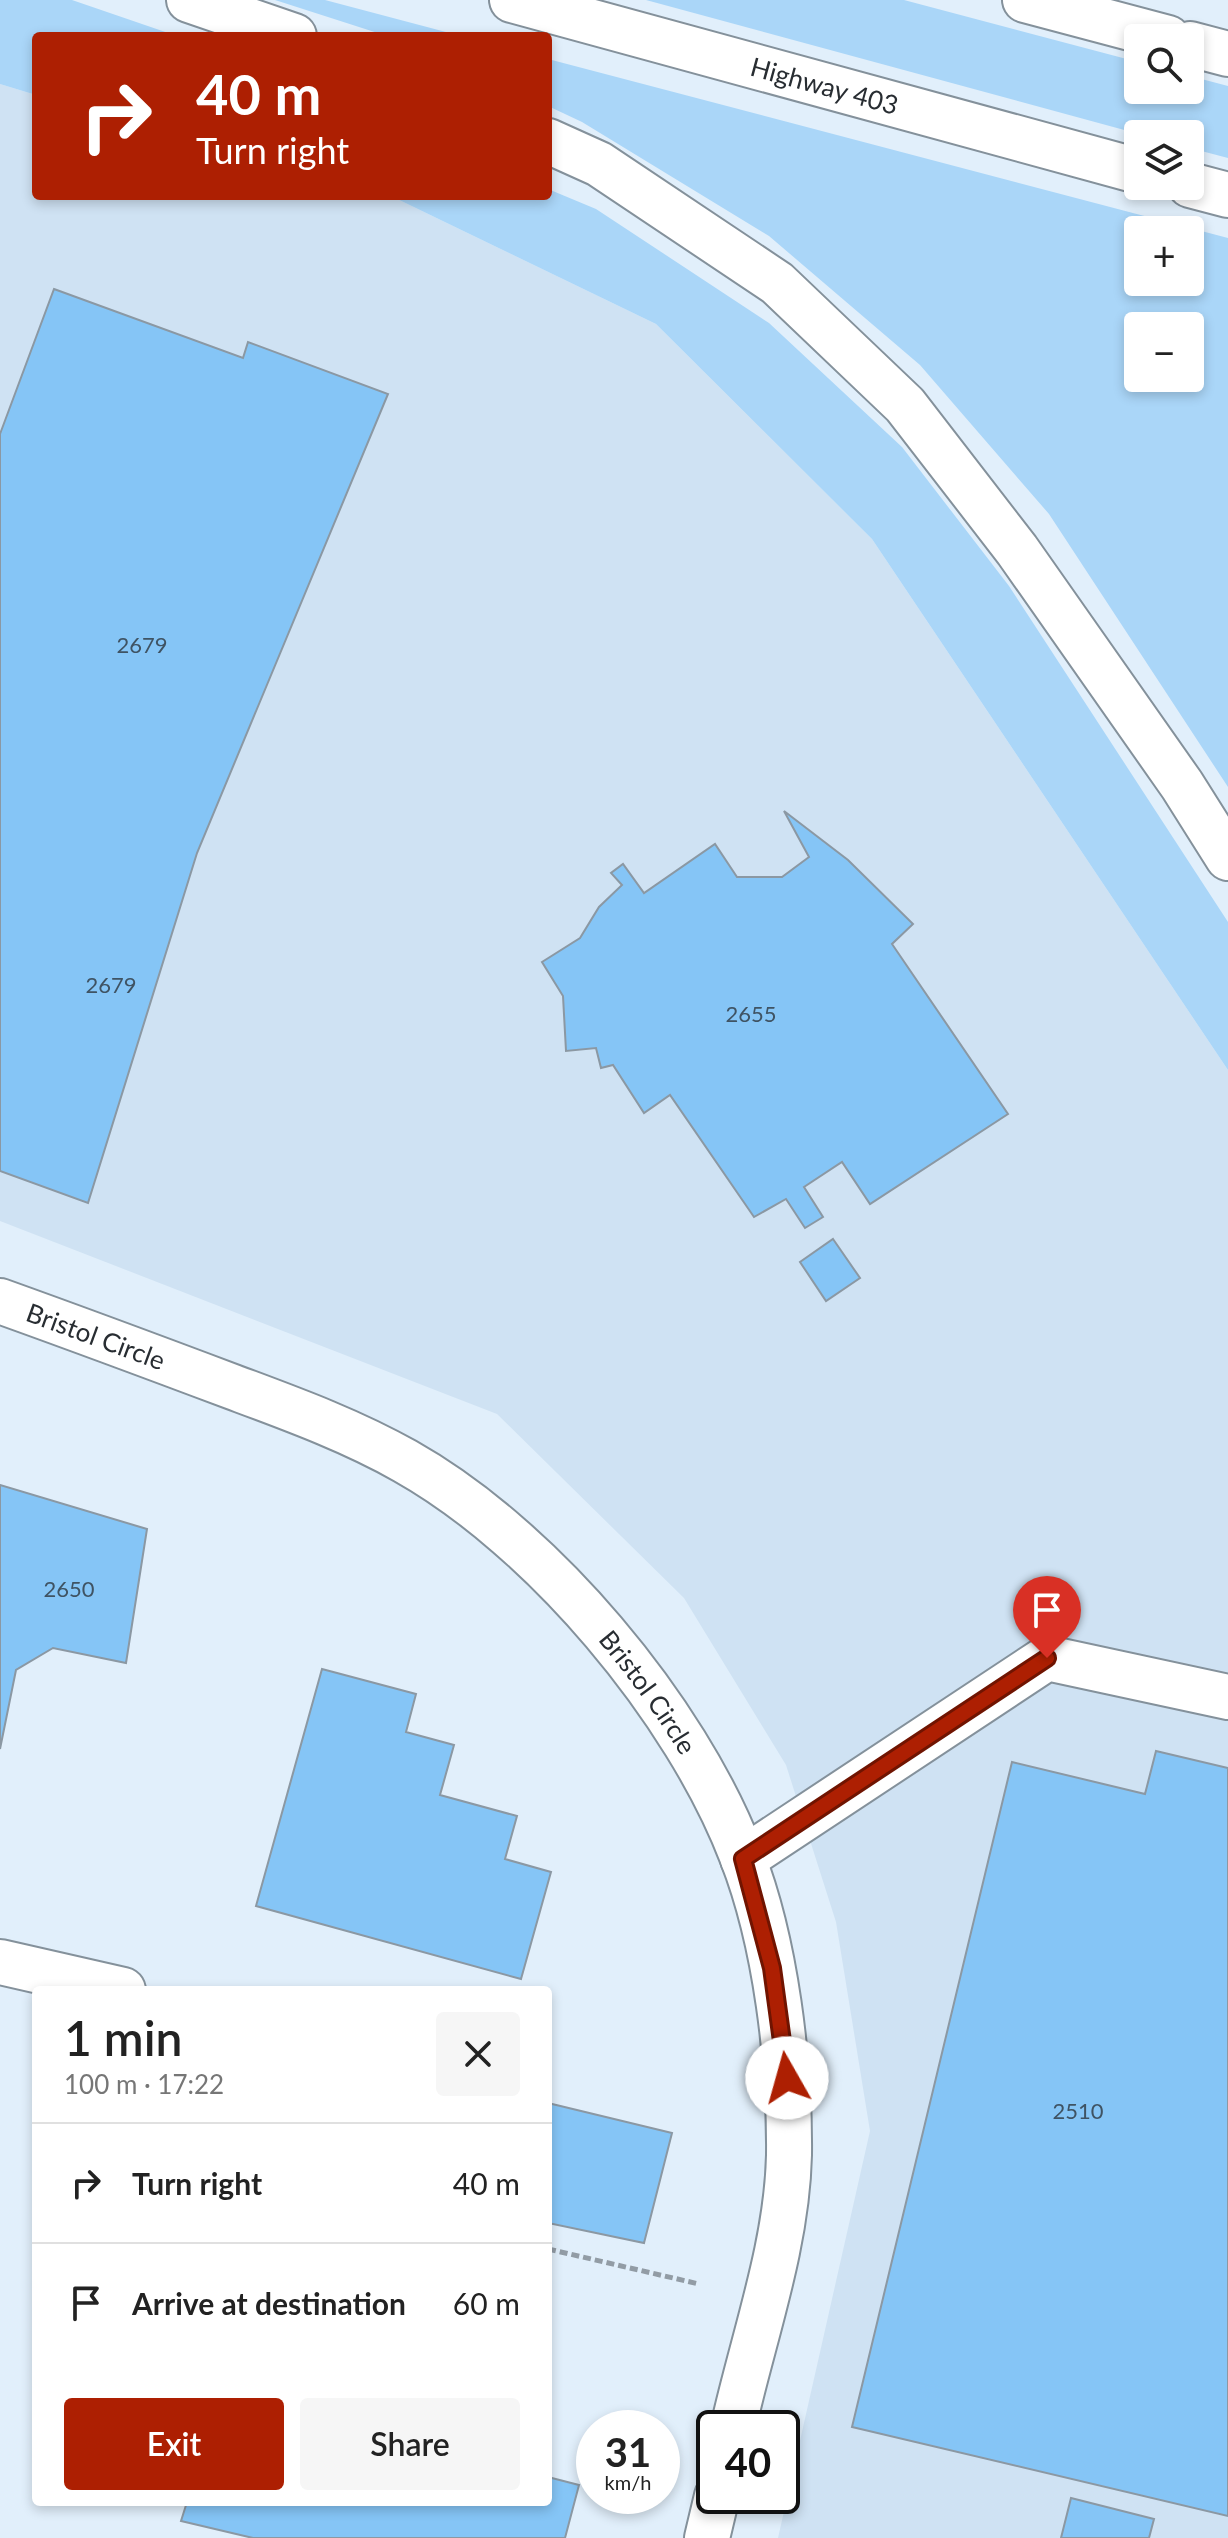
<!DOCTYPE html>
<html lang="en">
<head>
<meta charset="utf-8">
<style>
	:root { --surface:#fff; --page:#f6f6f6; --text:#222; --muted:#767676; --line:#e0e0e0; --accent:#ad1f02 }
	body { margin:0; font-family:Lato,sans-serif; background:var(--page); color:var(--text); height:100vh; display:flex; flex-direction:column; font-size:30px; white-space:nowrap }
	* { box-sizing:border-box; margin:0 }
	p { font-size:26px; color:var(--muted) }
	.icon { flex:none; width:44px; height:44px; fill:none; stroke:currentColor; stroke-width:2; stroke-linecap:round; stroke-linejoin:round }
	.map { position:relative; flex:1; overflow:hidden }
	.side { position:absolute; left:32px; top:1986px; width:520px; height:520px; display:flex; flex-direction:column; background:var(--surface); border-radius:8px; box-shadow:0 4px 12px #0003 }
	.side>* { flex:none }
	.hud { position:absolute; left:32px; top:32px; width:520px; height:168px; border-radius:8px; box-shadow:0 4px 12px #0003; background:#ad1f02; color:#fff; overflow:hidden }
	.fabs { position:absolute; left:1124px; top:24px; display:grid; gap:16px }
	.fabs a { display:grid; place-items:center; width:80px; height:80px; border-radius:8px; background:var(--surface); box-shadow:0 4px 12px #0003; font-size:40px }
	.speed { position:absolute; left:576px; top:2410px; display:flex; gap:16px; font-size:40px; font-weight:700; text-align:center }
	.speed>* { display:grid; place-content:center; width:104px; height:104px; border-radius:50%; background:var(--surface); box-shadow:0 4px 12px #0003; line-height:1 }
	.speed small { font-size:20px; font-weight:400 }
	.speed .limit { border:4px solid #111; border-radius:12px; background:#fff; color:#111 }
	.pin { position:absolute; display:grid; place-items:center; width:68px; height:68px; color:#fff; margin:-82px -34px; border-radius:50% 50% 50% 0; rotate:-45deg; box-shadow:0 0 8px #0007 }
	.pin .icon { rotate:45deg }
	.me { position:absolute; width:88px; margin:-44px; rotate:353deg; stroke-linejoin:round; filter:drop-shadow(0 0 6px #0008) }
	.turn { display:flex; align-items:center; gap:28px; height:168px; padding:0 32px; font-size:36px }
	.turn .icon { width:104px; height:104px; stroke-width:2.5 }
	.turn b { display:block; font-size:56px; line-height:68px }
	.round { display:grid; place-items:center; flex:none; width:84px; height:84px; border-radius:8px; background:var(--page) }
	.overview { display:flex; align-items:center; justify-content:space-between; height:136px; padding:0 32px }
	h1 { font-size:48px; font-weight:600; line-height:60px }
	.action { display:flex; gap:16px; margin-top:auto; padding:16px 32px }
	.action a { flex:1; height:92px; border-radius:8px; background:var(--accent); color:#fff; font-size:32px; font-weight:600; line-height:92px; text-align:center }
	.action a+a { background:var(--page); color:var(--text) }
	ul { padding:0; list-style:none }
	li { display:flex; align-items:center; gap:24px; height:120px; padding:0 32px; border-top:2px solid var(--line) }
	li div { flex:1 }
	li b { display:block; font-size:30px }
	li em { font-style:normal }
	.map>svg:first-child { display:block }
	.built { fill:#cfe2f3 }
	.green { fill:#aad6f8; fill-rule:evenodd }
	.building { fill:#85c5f6; stroke:#8b98a3; stroke-width:2 }
	.lines { fill:none; stroke-linecap:round; stroke-linejoin:round }
	.minor-casing { stroke:#84919b; stroke-width:48 }
	.highway-casing { stroke:#84919b; stroke-width:48 }
	.path { stroke:#929ca5; stroke-width:5; stroke-dasharray:8 4; stroke-linecap:butt }
	.minor { stroke:#fff; stroke-width:44 }
	.highway { stroke:#fff; stroke-width:44 }
	.route-casing { stroke:#701401; stroke-width:20 }
	.route { stroke:#ad1f02; stroke-width:14 }
	.labels { text-anchor:middle; dominant-baseline:central; stroke-width:7; stroke-linejoin:round; paint-order:stroke }
	.number-label { font-size:22px; fill:#3f5363 }
	.street-label { font-size:26px; fill:#282d32; stroke:#e1effb }
</style>
</head>
<body>
<div class="map">
<svg width="1228" height="2538" viewBox="0 0 1228 2538">
	<rect width="100%" height="100%" fill="#e1effb"/>
	<path class="built" d="M0 84 36 95V196H391L656 324 872 539 1228 1070V2538H778L870 2131 836 1922 786 1765 684 1598 497 1414 0 1221Z"/>
	<path class="green" d="M0 0H72L177 36H36V95L0 84Z
		M275 0H325L461 36H387Z
		M646 0H904L1138 62V90H1190V76L1228 86V158L1190 148V134H1139Z
		M548 59 1228 238V787L1049 514 920 365 769 236 582 122 548 106ZM1190 230V282H1138V230ZM1190 326V378H1138V326Z
		M548 189 596 209 769 323 902 447 1009 586 1228 922V1070L872 539 656 324 391 196H548Z"/>
	<path class="building" d="M54 289 243 358 248 342 388 394 197 853 88 1203 0 1171V434Z
		M784 811 848 860 913 924 892 944 1008 1114 870 1204 842 1162 804 1187 823 1217 805 1228 786 1199 754 1217 670 1095 644 1113 613 1065 601 1068 596 1048 566 1051 563 996 542 962 580 938 599 907 622 885 611 873 623 864 644 893 715 844 737 877H782L809 857Z
		M833 1239 860 1278 826 1301 800 1262Z
		M0 1485 147 1529 126 1663 53 1648 16 1670 0 1749Z
		M322 1669 416 1694 406 1732 454 1745 440 1795 517 1816 505 1859 551 1872 521 1979 256 1906Z
		M1156 1751 1228 1768V2516L852 2427 1012 1762 1145 1794Z
		M548 2103 672 2133 644 2243 548 2223Z
		M548 2477 579 2485 565 2538H253L181 2521 187 2502H548Z
		M1071 2498 1154 2519 1149 2538H1061Z"/>
	<g class="lines">
		<defs>
			<g id="minor">
				<path id="s1" d="M0 1301C78 1329 156 1358 233 1387 292 1409 350 1430 405 1461 542 1538 686 1709 742 1856 776 1943 790 2062 789 2155 787 2247 753 2338 733 2428"/>
				<path d="M743 1859 1047 1658 1228 1697"/>
				<path d="M0 1962 123 1990"/>
				<path d="M707 2538 717 2496"/>
			</g>
			<g id="highway">
				<path d="M189 0 294 36"/>
				<path id="s2" d="M512 0 1138 171"/>
				<path d="M1025 0 1168 38"/>
				<path d="M1190 44 1228 54"/>
				<path d="M548 141 599 164 777 283 905 405 1017 550 1182 785 1228 858"/>
				<path d="M1190 185 1228 195"/>
			</g>
		</defs>
		<use href="#minor" class="minor-casing"/>
		<use href="#highway" class="highway-casing"/>
		<path class="path" d="M548 2249 699 2284"/>
		<use href="#minor" class="minor"/>
		<use href="#highway" class="highway"/>
	</g>
	<g class="lines">
		<defs>
			<path id="route" d="M787 2078 772 1968 743 1859 1047 1658"/>
		</defs>
		<use href="#route" class="route-casing"/>
		<use href="#route" class="route"/>
	</g>
	<g class="labels">
		<g class="number-label">
			<text x="142" y="644">2679</text>
			<text x="111" y="984">2679</text>
			<text x="751" y="1013">2655</text>
			<text x="69" y="1588">2650</text>
			<text x="1078" y="2110">2510</text>
		</g>
		<g class="street-label">
			<text stroke="none"><textPath href="#s2" startOffset="324">Highway 403</textPath></text>
			<text stroke="none"><textPath href="#s1" startOffset="102">Bristol Circle</textPath></text>
			<text stroke="none"><textPath href="#s1" startOffset="774">Bristol Circle</textPath></text>
		</g>
	</g>
</svg>
<div class="fabs">
<a><svg class="icon" aria-label="search" viewBox="0 0 24 24"><circle cx="10" cy="10" r="6"/><path d="M15 15l6 6"/></svg></a>
<a><svg class="icon" aria-label="layers" viewBox="0 0 24 24"><path d="M12 4l9 5-9 5-9-5zM3 14l9 5 9-5"/></svg></a>
<a>+</a>
<a>−</a>
</div>
<div class="speed"><div>31<small>km/h</small></div><div class="limit">40</div></div>
<div class="pin" style="left:1047px;top:1658px;background:#d93025"><svg class="icon" aria-label="arrive" viewBox="0 0 24 24"><path d="M6 21V4h12l-3 4 3 4H6"/></svg></div>
<svg class="me" style="left:787px;top:2078px" viewBox="-20 -20 40 40"><circle r="19" fill="#fff"/><path d="M0-13L10 11 0 6-10 11z" fill="#ad1f02"/></svg>
<div class="hud">
<div class="turn"><svg class="icon" aria-label="right" viewBox="0 0 24 24"><path d="M7 20v-9h11M14 6l5 5-5 5"/></svg><div><b>40 m</b>Turn right</div></div>
</div>
<section class="side">
<div class="overview"><div><h1>1 min</h1><p>100 m · 17:22</p></div><a class="round"><svg class="icon" aria-label="close" viewBox="0 0 24 24"><path d="M6 6l12 12M18 6L6 18"/></svg></a></div>
<ul>
<li><svg class="icon" aria-label="right" viewBox="0 0 24 24"><path d="M7 20v-9h11M14 6l5 5-5 5"/></svg><div><b>Turn right</b></div><em>40 m</em></li>
<li><svg class="icon" aria-label="arrive" viewBox="0 0 24 24"><path d="M6 21V4h12l-3 4 3 4H6"/></svg><div><b>Arrive at destination</b></div><em>60 m</em></li>
</ul>
<div class="action"><a>Exit</a><a>Share</a></div>
</section>
</div>
</body>
</html>
